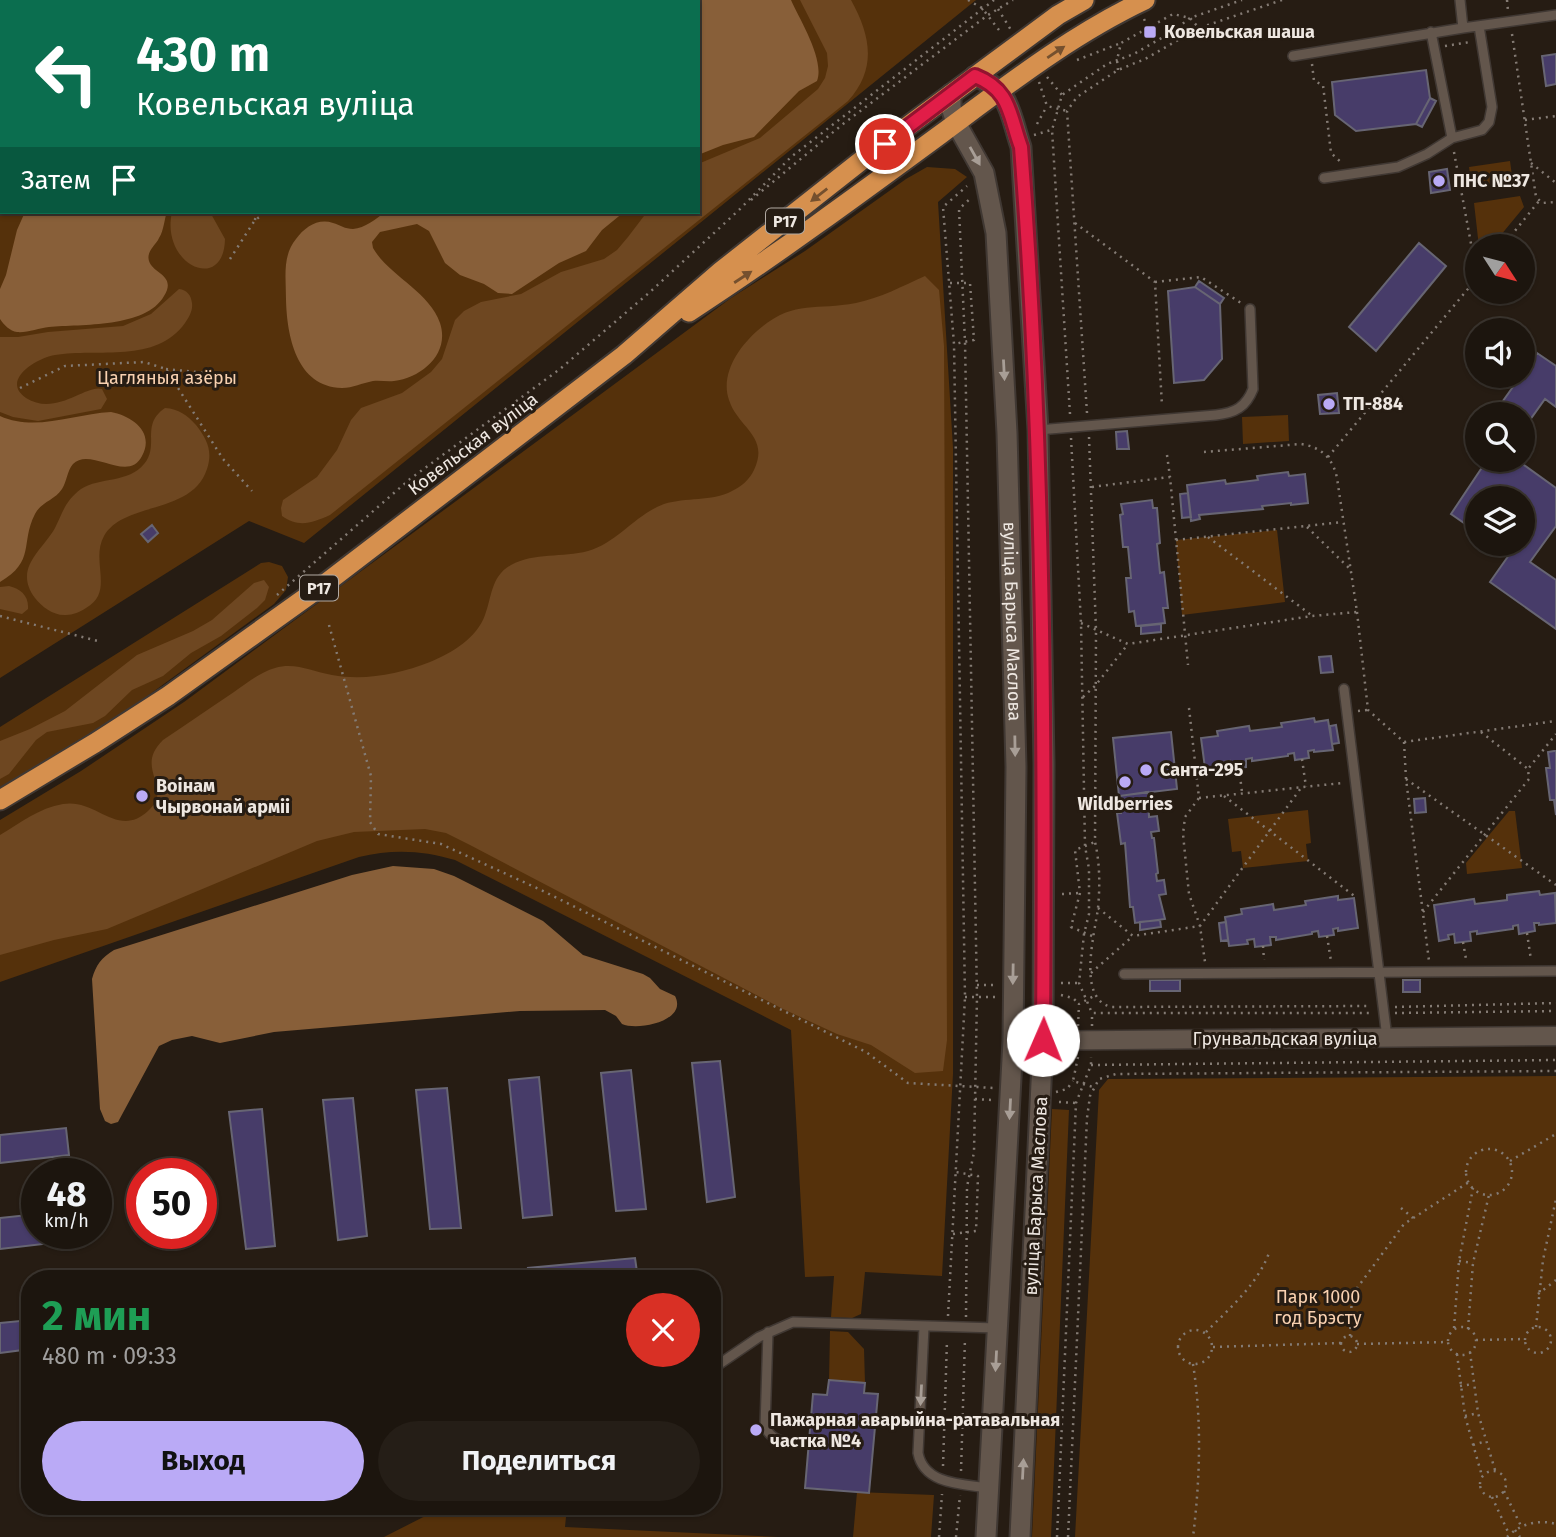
<!DOCTYPE html>
<html lang="ru">
<head>
<meta charset="utf-8">
<style>
	:root { --surface:#1c150e; --page:#251e17; --text:#f1f3f6; --muted:#a09f9e; --line:#3a342e; --accent:#baaaf6 }
	body { margin:0; font-family:"Fira Sans",sans-serif; background:var(--page); color:var(--text); height:100vh; display:flex; flex-direction:column; font-size:26px; white-space:nowrap }
	* { box-sizing:border-box; margin:0 }
	p { font-size:23px; color:var(--muted) }
	.icon { flex:none; width:38px; height:38px; fill:none; stroke:currentColor; stroke-width:2; stroke-linecap:round; stroke-linejoin:round }
	.map { position:relative; flex:1; overflow:hidden }
	.panel { position:absolute; left:21px; top:1270px; width:700px; height:245px; display:flex; flex-direction:column; background:var(--surface); border-radius:28px; box-shadow:0 2px 5px #0004,0 0 0 2px var(--line) }
	.panel>* { flex:none }
	.banner { position:absolute; left:0px; top:0px; width:700px; height:214px; box-shadow:0 2px 5px #0004,0 0 0 2px var(--line); background:#0b6e4f; color:#fff; overflow:hidden }
	.needle { width:46px; rotate:126deg }
	.buttons { position:absolute; left:1465px; top:234px; display:grid; gap:14px }
	.buttons a { display:grid; place-items:center; width:70px; height:70px; border-radius:50%; background:var(--surface); box-shadow:0 2px 5px #0004,0 0 0 2px var(--line); font-size:35px }
	.speed { position:absolute; left:21px; top:1158px; display:flex; gap:14px; font-size:35px; font-weight:700; text-align:center }
	.speed>* { display:grid; place-content:center; width:91px; height:91px; border-radius:50%; background:var(--surface); box-shadow:0 2px 5px #0004,0 0 0 2px var(--line); line-height:1 }
	.speed small { font-size:18px; font-weight:400 }
	.speed .limit { border:10px solid #d22; background:#fff; color:#111 }
	.pin { position:absolute; display:grid; place-items:center; width:60px; height:60px; color:#fff; margin:-30px; border:4px solid #fff; border-radius:50%; box-shadow:0 2px 7px #0007 }
	.me { position:absolute; width:77px; margin:-38px; rotate:1deg; stroke-linejoin:round; filter:drop-shadow(0 0 5px #0008) }
	.turn { display:flex; align-items:center; gap:24px; height:147px; padding:0 21px; font-size:32px }
	.turn .icon { width:91px; height:91px; stroke-width:2.5 }
	.turn b { display:block; font-size:49px; line-height:60px }
	.then { display:flex; align-items:center; height:66px; padding:0 21px; background:#0003; gap:14px; font-size:26px }
	.round { display:grid; place-items:center; flex:none; width:74px; height:74px; border-radius:37px; background:var(--page) }
	.overview { display:flex; align-items:center; justify-content:space-between; height:119px; padding:0 21px }
	h1 { font-size:42px; font-weight:700; line-height:52px; color:#1e9e55 }
	.button { display:flex; gap:14px; margin-top:auto; padding:14px 21px }
	.button a { flex:1; height:80px; border-radius:42px; background:var(--accent); color:#111; font-size:28px; font-weight:700; line-height:80px; text-align:center }
	.button a+a { background:var(--page); color:var(--text) }
	.map>svg:first-child { display:block }
	.green { fill:#55310b; fill-rule:evenodd }
	.forest { fill:#6e4721 }
	.water { fill:#885f39 }
	.building { fill:#473c69; stroke:#676573; stroke-width:2 }
	.lines { fill:none; stroke-linecap:round; stroke-linejoin:round }
	.service-casing { stroke:#403833; stroke-width:12 }
	.minor-casing { stroke:#403833; stroke-width:21 }
	.secondary-casing { stroke:#403833; stroke-width:23 }
	.trunk-casing { stroke:#403833; stroke-width:23 }
	.path { stroke:#847b74; stroke-width:2.5; stroke-dasharray:2 5; stroke-linecap:butt }
	.service { stroke:#63564c; stroke-width:9 }
	.minor { stroke:#63564c; stroke-width:18 }
	.secondary { stroke:#63564c; stroke-width:19 }
	.trunk { stroke:#d6904e; stroke-width:19 }
	.oneway { fill:#75502e }
	.oneway2 { fill:#a89e96 }
	.route-casing { stroke:#92132f; stroke-width:18 }
	.route { stroke:#e11d48; stroke-width:12 }
	.poi-dot { fill:#baaaf6; stroke:#261c13; stroke-width:2.5 }
	.labels { text-anchor:middle; dominant-baseline:central; stroke-width:6; stroke-linejoin:round; paint-order:stroke }
	.shield { fill:#261c13; stroke:#b2aaa3; stroke-width:2 }
	.shield-label { font-size:16px; font-weight:bold; fill:#eee7e1 }
	.poi-label { font-size:18px; font-weight:bold; fill:#eee7e1; stroke:#261c13; text-anchor:start }
	.park-label { font-size:18px; fill:#f9d1b0; stroke:#261c13 }
	.street-label { font-size:18px; fill:#eee7e1; stroke:#261c13 }
</style>
</head>
<body>
<div class="map">
<svg width="1556" height="1537" viewBox="0 0 1556 1537">
	<rect width="100%" height="100%" fill="#261c13"/>
	<path class="green" d="M0 0H976L304 543 249 521 0 678ZM2 2H698V212H2Z
		M1510 161 1513 183 1472 189 1469 167Z
		M927 167 955 169 967 177 938 202 953 448V1074L942 1276 865 1272 861 1314 852 1318 831 1317 834 1276 805 1277 791 1030 455 860C422 850 392 849 359 857L0 982V820L81 771 184 702 731 298 805 251 906 179Z
		M1520 196 1524 207 1491 247H1479L1474 203Z
		M1288 415 1289 441 1243 444 1242 417Z
		M1277 530 1285 602 1182 615 1176 540Z
		M269 562 282 566 288 577 286 590 274 604 124 713 89 736 0 787V727L261 563Z
		M1308 810 1311 843 1306 844 1308 861 1243 868 1241 851 1232 852 1228 819Z
		M1509 811H1515L1522 868 1467 874 1466 863Z
		M1556 1076V1537H1075L1099 1090 1108 1079Z
		M1052 1109 1069 1110 1051 1537H1032Z
		M830 1331 848 1332 864 1349 865 1383 829 1380Z
		M857 1492 934 1495 931 1537H853Z
		M443 1507H567L565 1527 778 1537H384Z"/>
	<path class="forest" d="M171 0H318V2H170Z
		M800 0H851C871 36 877 69 848 101L330 515C312 523 299 528 282 516L281 508 283 500 317 477 337 450 351 420 361 408 402 393 431 372 442 359 455 320 464 311 481 302 521 294 561 272 604 259 617 250 628 237 647 212H698V164L760 138 818 89 825 78 828 66 827 53Z
		M172 212H210L225 239C224 294 160 265 172 212Z
		M925 276 939 290 944 346 947 1040 943 1071 915 1073 871 1045 837 1034 781 1008 470 845 446 833 425 829 354 832 317 841 107 929 54 940 0 955V835C20 823 39 808 63 804 96 798 118 839 148 811 175 787 133 769 163 740 187 724 210 708 234 692 246 684 260 672 275 668 296 662 312 672 332 675 365 681 399 674 430 662 452 653 477 638 485 615 492 597 491 576 511 565 535 552 562 558 588 551 617 543 636 514 664 504 686 497 711 502 732 491 741 487 750 479 754 470 770 436 738 428 729 400 720 374 739 347 757 331 793 299 815 311 856 303 880 298 903 286 925 276Z
		M179 289C187 290 191 295 192 303 193 311 189 317 185 323 156 364 98 348 55 355 37 358 0 380 26 398 56 417 86 384 102 389L107 399 101 409 38 421 13 417 0 412V337H18L48 332 123 326 151 314Z
		M165 408C179 409 187 415 196 425 207 439 213 451 207 469 192 515 124 501 104 536 90 561 115 592 86 608 80 612 73 615 66 615 54 616 42 607 35 598 13 568 42 551 55 528 63 512 65 501 81 489 100 477 129 483 144 464 160 445 140 425 165 408Z
		M264 580 269 587 265 600 257 608 221 636 191 653 163 676 132 690 105 716 93 723 47 732 36 740 9 774 0 779V741L30 729 65 711 137 655 193 631 212 620 254 583Z
		M9 586C21 589 29 596 28 609L22 614 0 609V587Z"/>
	<path class="water" d="M318 0H437L318 2Z
		M624 0H791C800 20 825 60 817 81L799 91 754 137 723 145 698 155V2H623Z
		M25 212H167C164 220 164 230 159 238 156 245 146 251 149 261 153 274 177 275 164 296 146 328 81 324 49 327 39 328 27 333 17 332 10 331 4 325 0 319V289L6 275 17 230Z
		M385 212H624L602 230 586 251 559 263 512 294 498 293 484 284 460 275 445 263 429 231 417 224 380 232 372 242 373 248C389 276 429 291 440 323 450 353 423 377 394 381 387 382 380 380 373 381 362 383 353 388 342 388 296 387 287 335 286 300 286 278 282 256 296 239 305 227 318 218 333 223 340 225 345 229 353 229 365 228 376 219 385 212Z
		M111 412C132 416 155 432 142 456 128 484 90 446 73 464 67 471 67 481 62 489 55 500 41 502 35 514 20 543 36 561 0 582V416C35 432 74 414 111 412Z
		M393 866 434 869 454 876 543 921 583 955 643 974 650 978 660 989 675 996C688 1021 638 1031 622 1024L616 1016 605 1010 520 1011 274 1032 220 1043 192 1036 172 1040 159 1046 118 1122 111 1124 105 1121 100 1109 92 979C96 965 101 958 114 950L352 875Z"/>
	<path class="building" d="M1556 54V84L1546 86 1542 56Z
		M1426 70 1430 98 1416 124 1356 131 1335 115 1332 82Z
		M1430 98 1436 101 1422 127 1416 124Z
		M1447 169 1450 190 1431 193 1429 172Z
		M1419 243 1446 266 1376 351 1349 327Z
		M1199 281 1224 298 1220 304 1195 287Z
		M1195 287 1220 304 1222 359 1204 380 1174 383 1168 291Z
		M1537 353 1556 366V407L1545 399 1522 431V415H1493Z
		M1337 393 1339 413 1320 414 1318 395Z
		M1127 431 1129 449H1117L1116 432Z
		M1477 438V453L1470 448Z
		M1487 460H1517L1556 488V526L1530 562 1556 580V629L1490 582 1509 555 1494 544H1522V499H1477V532L1451 514Z
		M1288 472 1289 476 1305 474 1308 503 1291 505V503L1262 506 1263 509 1199 515 1200 519 1191 521 1187 485 1225 480 1226 484 1258 480 1257 476Z
		M1188 493 1191 517 1182 518 1180 494Z
		M1152 500 1153 508H1157L1160 543 1157 544 1160 573 1164 572 1168 608H1163L1165 623 1136 626 1134 611 1129 612 1126 578H1131L1128 547H1123L1120 515 1123 514 1121 504Z
		M152 525 158 533 148 542 141 534Z
		M1161 624V632L1141 634V626Z
		M1331 656 1333 672 1321 673 1319 657Z
		M1314 718 1315 722 1328 720 1333 750 1314 752V750L1308 751 1309 758 1295 760 1294 753 1288 754V756L1252 761V758L1246 759V767L1231 769 1230 761 1223 762 1224 765 1205 768 1201 738 1218 736 1217 731 1249 726 1250 731 1282 727 1281 723Z
		M1336 725 1339 743 1332 744 1330 726Z
		M1171 732 1177 789 1119 796 1113 738Z
		M1554 751H1556V815L1554 800H1550L1546 768H1550L1548 752Z
		M1148 792 1149 817 1157 816 1159 831 1151 832 1152 838H1154L1158 873 1156 874 1157 881 1164 880 1166 894 1159 895 1165 919 1135 923 1133 907H1130L1125 843 1121 844 1117 813H1121L1119 796Z
		M1425 798 1426 812 1415 813 1414 799Z
		M1539 891 1540 895 1555 893 1556 923 1539 925V923H1534L1535 931 1519 934 1518 925 1513 926V929L1477 934V931L1470 932 1471 941 1455 943 1454 934 1448 935 1449 939 1439 941 1434 905 1474 899 1475 904 1507 900V895Z
		M1338 896V900L1354 898 1358 928 1338 931V928L1333 929 1334 935 1319 937 1318 931 1312 932V934L1276 940V937H1270L1271 945 1255 947 1254 939 1247 940 1248 944 1229 946 1225 917 1242 914 1241 909 1273 904 1274 910 1306 905 1305 901Z
		M1160 920 1161 927 1140 930V922Z
		M1226 922 1228 940 1221 941 1219 923Z
		M1150 980H1180V991H1150Z
		M1403 980H1420V992H1403Z
		M720 1061 735 1197 707 1202 692 1063Z
		M631 1070 646 1209 616 1211 601 1073Z
		M539 1077 552 1215 523 1218 509 1080Z
		M447 1088 461 1228 430 1229 416 1090Z
		M353 1098 367 1236 338 1240 323 1100Z
		M262 1109 275 1246 246 1249 229 1112Z
		M66 1128 69 1155 0 1163V1135Z
		M37 1214V1234H77L78 1240 0 1249V1218Z
		M635 1258 638 1279H530L528 1268Z
		M30 1320V1349L0 1353V1323Z
		M829 1380 865 1383 864 1393 878 1394 869 1493 805 1488 813 1394 827 1395Z"/>
	<g class="lines">
		<defs>
			<path id="service" d="M1460 0 1463 28 1556 15
				M1293 56 1463 28
				M1452 138 1482 130 1489 122 1492 107 1479 26
				M1324 178 1398 167 1427 154 1452 138 1431 32
				M1038 430 1216 415C1235 413 1246 407 1253 389L1250 309
				M1344 689 1387 1038
				M1124 974 1556 971
				M924 1327 918 1453C924 1485 963 1484 989 1488
				M768 1332 765 1427C773 1443 787 1442 803 1443
				M712 1369 759 1337 793 1322 997 1328"/>
			<path id="minor" d="M1013 1041 1556 1036"/>
			<g id="secondary">
				<path d="M975 76C1011 90 1010 115 1021 147L1038 430 1044 764 1043 1040 1020 1537"/>
				<path id="s1" d="M951 94V107L956 123 984 173 996 233 1007 433 1016 767 1013 1041 986 1537"/>
			</g>
			<path id="trunk" d="M689 312C775 256 858 195 941 134 1006 86 1071 35 1145 0
				M0 800 95 743 168 696 326 583 624 355 721 271 862 160 1058 15 1084 0"/>
		</defs>
		<use href="#service" class="service-casing"/>
		<use href="#minor" class="minor-casing"/>
		<use href="#secondary" class="secondary-casing"/>
		<use href="#trunk" class="trunk-casing"/>
		<path class="path" d="M968 0 982 8 1002 34
			M1507 0 1508 11
			M270 2V0
			M471 2 472 0
			M998 9 1011 30
			M1144 19 1150 32
			M1512 34 1536 197 1542 203 1556 202
			M1445 46 1470 42
			M1077 60 1121 43
			M1312 64 1314 81 1323 85 1331 153 1343 164
			M1118 70 1117 60 1121 43 1173 14 1190 18 1199 28
			M1047 77 1062 95
			M1039 82 1047 106 1067 111
			M1525 120 1556 116
			M1037 124 1047 106
			M1034 135 1051 130
			M1454 152 1477 276
			M1531 163 1556 183
			M751 200 843 124 988 15 1013 0
			M255 220 256 212
			M1075 223 1155 282 1162 406
			M1502 247 1539 201
			M230 259 255 220 267 212
			M1155 282 1201 277 1241 303
			M950 283H970L974 340 954 344
			M166 369 236 376
			M20 388 65 366 144 362 166 369 223 459 252 491
			M1087 413 1067 111 1077 97 1118 70 1145 59 1199 28 1282 0
			M1070 414 1052 130 1062 95 1107 64 1134 54 1172 32 1190 18 1242 0
			M1089 437 1096 630 1095 842C1100 863 1100 887 1098 908 1095 933 1076 1000 1112 1007L1371 1006
			M1071 438 1081 623 1085 846 1089 869V914L1084 934 1079 983 1092 1013H1371
			M1167 455 1170 477
			M1328 457 1477 278
			M1092 487 1170 477 1188 665
			M1307 527 1350 569
			M1208 537 1311 615
			M1176 540 1343 522
			M277 595 410 479 560 369 650 292 740 209 791 157 994 0
			M1357 612 1368 710 1404 742 1556 721
			M0 616 98 641
			M1081 623 1128 644 1312 616 1357 612 1337 478C1333 458 1321 447 1301 444L1204 452
			M329 625 371 776 370 822 378 834 441 844 541 890 866 1052 908 1083 994 1088
			M1083 697 1095 686 1128 644
			M1189 708 1199 798 1185 817 1183 834 1189 894 1200 926 1205 962
			M1358 711 1368 710
			M1481 732 1528 769
			M1404 742 1406 779 1429 961
			M1302 759 1306 787
			M1239 768 1242 792
			M1406 779 1556 885
			M1224 796 1357 898
			M1199 798 1342 783
			M1062 894 1080 893
			M1098 908 1133 936 1200 926 1301 788
			M1423 912 1529 779 1528 769 1556 734
			M1527 933 1531 960
			M1092 936 1071 927 1080 893 1075 850 1095 842
			M1327 936 1331 961
			M1463 942 1466 959
			M1263 946 1264 960
			M1091 973 1133 936
			M1061 983H1079
			M977 985H995
			M1061 995 1073 998 1079 1004
			M965 997H995
			M1395 1007 1556 1003
			M1395 1013 1556 1011
			M1078 1026 1079 1004 1094 996
			M1092 1026V1013
			M1078 1057 1073 1081 1093 1087
			M1091 1065 1556 1060
			M1056 1092 1067 1089 1073 1081
			M975 1099 993 1100
			M1059 1102 1076 1103
			M1466 1172a23 23 0 1 1 46 0a23 23 0 1 1-46 0Z
			M1510 1161 1556 1134
			M1401 1208 1413 1218
			M953 1234 976 1231 978 1176 956 1172
			M1459 1261 1473 1263
			M1343 1289 1352 1295
			M1538 1294 1556 1280
			M948 1316 965 997 954 344 943 207 967 186
			M966 1317 967 1187 974 1152 977 997 965 342 959 209 972 197
			M1536 1327 1543 1260 1556 1199
			M1448 1341a14 14 0 1 1 28 0a14 14 0 1 1-28 0Z
			M1525 1340a13 13 0 1 1 26 0a13 13 0 1 1-26 0Z
			M1454 1328 1459 1261 1473 1188
			M1468 1329 1473 1263 1489 1195
			M1178 1347a17 17 0 1 1 34 0a17 17 0 1 1-34 0Z
			M1206 1332C1230 1308 1257 1285 1269 1253
			M1350 1336 1352 1295 1404 1224 1469 1182
			M1341 1344a8 8 0 1 1 16 0a8 8 0 1 1-16 0Z
			M1476 1340 1525 1339
			M1357 1344 1448 1342
			M1213 1347 1342 1343
			M1470 1352 1478 1413 1495 1470
			M1457 1354 1465 1416 1482 1476
			M1193 1364C1202 1421 1200 1480 1193 1537
			M1460 1386 1473 1384
			M1465 1416 1478 1413
			M1473 1445 1486 1441
			M943 1466 947 1340
			M1480 1484a13 13 0 1 1 26 0a13 13 0 1 1-26 0Z
			M961 1471 965 1338
			M1504 1491 1521 1526
			M1492 1497 1509 1534
			M1515 1530 1520 1537
			M939 1537 942 1494
			M956 1537 960 1495
			M1057 1537 1076 1103 1091 1065V1057
			M1068 1537 1087 1118 1090 1096 1099 1079 1116 1074 1556 1071
			M1507 1537C1520 1524 1538 1519 1556 1524"/>
		<use href="#service" class="service"/>
		<use href="#minor" class="minor"/>
		<use href="#secondary" class="secondary"/>
		<use href="#trunk" class="trunk"/>
	</g>
	<defs><path id="oneway-solid" d="M-6-.8H1V-3.2L6.5 0L1 3.2V.8H-6Z" transform="scale(1.75)"/></defs>
	<g class="oneway">
		<use href="#oneway-solid" transform="translate(1056 52) rotate(-34)"/>
		<use href="#oneway-solid" transform="translate(819 195) rotate(142)"/>
		<use href="#oneway-solid" transform="translate(743 277) rotate(-33)"/>
	</g>
	<g class="oneway2">
		<use href="#oneway-solid" transform="translate(975 156) rotate(61)"/>
		<use href="#oneway-solid" transform="translate(1004 370) rotate(87)"/>
		<use href="#oneway-solid" transform="translate(1015 746) rotate(89)"/>
		<use href="#oneway-solid" transform="translate(1013 974) rotate(91)"/>
		<use href="#oneway-solid" transform="translate(1010 1109) rotate(93)"/>
		<use href="#oneway-solid" transform="translate(996 1361) rotate(93)"/>
		<use href="#oneway-solid" transform="translate(921 1395) rotate(93)"/>
		<use href="#oneway-solid" transform="translate(1023 1469) rotate(-87)"/>
	</g>
	<g class="lines">
		<defs>
			<path id="route" d="M885 144 975 76C1011 90 1009 115 1021 147 1044 444 1045 742 1043 1040"/>
		</defs>
		<use href="#route" class="route-casing"/>
		<use href="#route" class="route"/>
	</g>
	<g class="poi-dot">
		<rect x="1143" y="25" width="14" height="14" rx="3.5"/>
		<circle cx="1439" cy="181" r="7"/>
		<circle cx="1329" cy="404" r="7"/>
		<circle cx="1146" cy="770" r="7"/>
		<circle cx="1125" cy="782" r="7"/>
		<circle cx="142" cy="796" r="7"/>
		<circle cx="756" cy="1430" r="7"/>
	</g>
	<g class="labels">
		<g class="shield">
			<rect x="766" y="208.5" width="38" height="25" rx="5"/>
			<rect x="300" y="575.5" width="38" height="25" rx="5"/>
		</g>
		<g class="shield-label">
			<text x="785" y="221">Р17</text>
			<text x="319" y="588">Р17</text>
		</g>
		<g class="poi-label">
			<text x="1164" y="32">Ковельская шаша</text>
			<text x="1453" y="181">ПНС №37</text>
			<text x="1343" y="404">ТП-884</text>
			<text x="1160" y="770">Санта-295</text>
			<text x="156" y="786">Воінам<tspan x="156" dy="21">Чырвонай арміі</tspan></text>
			<text x="1125" y="804" text-anchor="middle">Wildberries</text>
			<text x="770" y="1420">Пажарная аварыйна-ратавальная<tspan x="770" dy="21">частка №4</tspan></text>
		</g>
		<g class="park-label">
			<text x="167" y="378">Цагляныя азёры</text>
			<text x="1318" y="1297">Парк 1000<tspan x="1318" dy="21">год Брэсту</tspan></text>
		</g>
		<g class="street-label">
			<text transform="translate(473 444) rotate(-37)">Ковельская вуліца</text>
			<text stroke="none"><textPath href="#s1" startOffset="537">вуліца Барыса Маслова</textPath></text>
			<text x="1285" y="1039">Грунвальдская вуліца</text>
			<text transform="translate(1036 1196) rotate(-87)">вуліца Барыса Маслова</text>
		</g>
	</g>
</svg>
<div class="buttons">
<a><svg class="needle" viewBox="-14 -14 28 28"><path d="M0-13l5 13h-10z" fill="#e53935"/><path d="M0 13l5-13h-10z" fill="#a09f9e"/></svg></a>
<a><svg class="icon" aria-label="sound" viewBox="0 0 24 24"><path d="M4 9h4l5-4v14l-5-4H4zM17 9q2 3 0 6"/></svg></a>
<a><svg class="icon" aria-label="search" viewBox="0 0 24 24"><circle cx="10" cy="10" r="6"/><path d="M15 15l6 6"/></svg></a>
<a><svg class="icon" aria-label="layers" viewBox="0 0 24 24"><path d="M12 4l9 5-9 5-9-5zM3 14l9 5 9-5"/></svg></a>
</div>
<div class="speed"><div>48<small>km/h</small></div><div class="limit">50</div></div>
<div class="pin" style="left:885px;top:144px;background:#d93025"><svg class="icon" aria-label="arrive" viewBox="0 0 24 24"><path d="M6 21V4h12l-3 4 3 4H6"/></svg></div>
<svg class="me" style="left:1043px;top:1040px" viewBox="-20 -20 40 40"><circle r="19" fill="#fff"/><path d="M0-13L10 11 0 6-10 11z" fill="#e11d48"/></svg>
<div class="banner">
<div class="turn"><svg class="icon" aria-label="left" viewBox="0 0 24 24"><path d="M17 20v-9H6M10 6l-5 5 5 5"/></svg><div><b>430 m</b>Ковельская вуліца</div></div>
<div class="then">Затем<svg class="icon" aria-label="arrive" viewBox="0 0 24 24"><path d="M6 21V4h12l-3 4 3 4H6"/></svg></div>
</div>
<section class="panel">
<div class="overview"><div><h1>2 мин</h1><p>480 m · 09:33</p></div><a class="round" style="background:#d93025;color:#fff"><svg class="icon" aria-label="close" viewBox="0 0 24 24"><path d="M6 6l12 12M18 6L6 18"/></svg></a></div>
<div class="button"><a>Выход</a><a>Поделиться</a></div>
</section>
</div>
</body>
</html>
